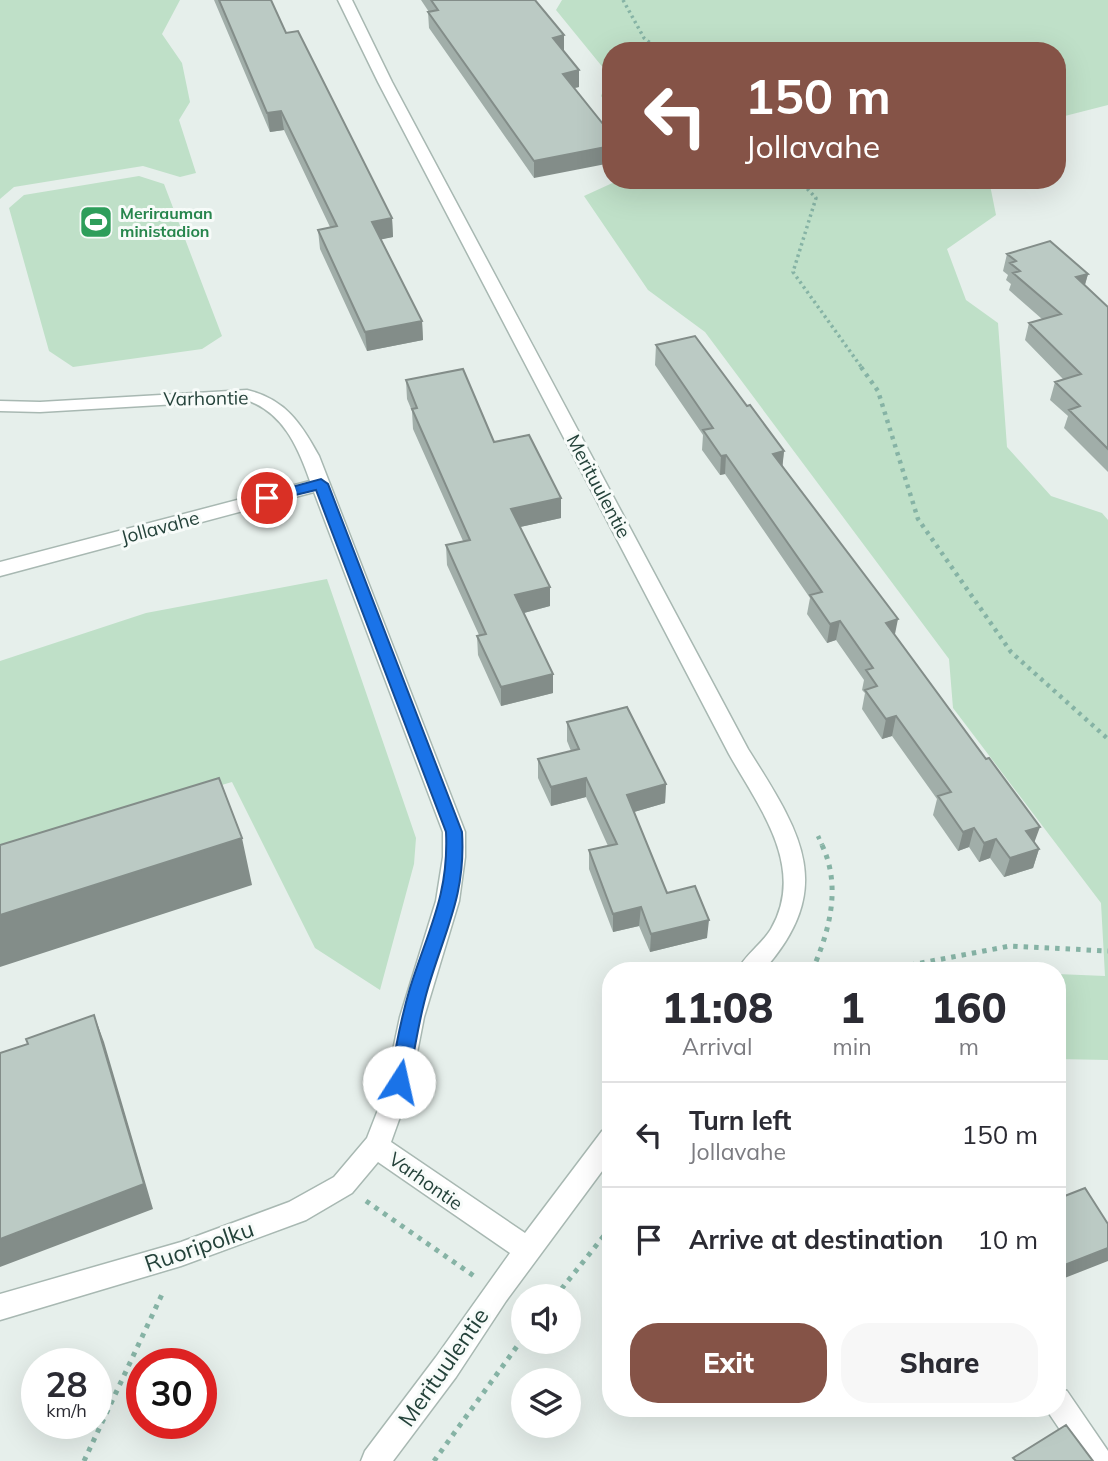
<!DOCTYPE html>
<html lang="en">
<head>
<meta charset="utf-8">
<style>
	:root { --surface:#fff; --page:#f7f7f7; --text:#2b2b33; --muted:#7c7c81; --line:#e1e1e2; --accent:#855347 }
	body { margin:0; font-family:Mulish,sans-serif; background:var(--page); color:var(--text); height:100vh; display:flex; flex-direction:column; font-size:26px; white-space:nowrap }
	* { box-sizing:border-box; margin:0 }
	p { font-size:23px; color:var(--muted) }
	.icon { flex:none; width:38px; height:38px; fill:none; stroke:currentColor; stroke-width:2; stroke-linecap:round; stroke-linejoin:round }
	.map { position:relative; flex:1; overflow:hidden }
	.drawer { position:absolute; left:602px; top:962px; width:464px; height:455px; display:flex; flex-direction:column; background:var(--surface); border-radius:28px; box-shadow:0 7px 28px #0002 }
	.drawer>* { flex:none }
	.hud { position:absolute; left:602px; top:42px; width:464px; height:147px; border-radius:28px; box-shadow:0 7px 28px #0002; background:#855347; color:#fff; overflow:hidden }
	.controls { position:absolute; left:511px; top:1284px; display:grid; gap:14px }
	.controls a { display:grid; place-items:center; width:70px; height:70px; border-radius:50%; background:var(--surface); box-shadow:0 7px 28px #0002; font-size:35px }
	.speed { position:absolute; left:21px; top:1348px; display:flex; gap:14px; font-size:35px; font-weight:700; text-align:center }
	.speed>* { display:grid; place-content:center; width:91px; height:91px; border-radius:50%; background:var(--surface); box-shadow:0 7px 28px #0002; line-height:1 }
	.speed small { font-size:18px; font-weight:400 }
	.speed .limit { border:10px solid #d22; background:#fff; color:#111 }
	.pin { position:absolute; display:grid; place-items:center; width:60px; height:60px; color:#fff; margin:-30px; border:4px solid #fff; border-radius:50%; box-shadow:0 2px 7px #0007 }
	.me { position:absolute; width:77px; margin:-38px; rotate:10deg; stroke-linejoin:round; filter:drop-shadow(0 0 5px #0008) }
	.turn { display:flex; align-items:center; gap:24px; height:147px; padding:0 28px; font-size:32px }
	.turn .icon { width:91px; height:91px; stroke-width:2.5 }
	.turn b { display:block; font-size:49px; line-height:60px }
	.eta { display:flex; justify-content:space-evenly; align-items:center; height:119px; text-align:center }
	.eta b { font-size:42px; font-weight:800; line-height:49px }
	.action { display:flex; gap:14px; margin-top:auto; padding:14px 28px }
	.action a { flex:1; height:80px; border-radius:28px; background:var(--accent); color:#fff; font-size:28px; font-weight:800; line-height:80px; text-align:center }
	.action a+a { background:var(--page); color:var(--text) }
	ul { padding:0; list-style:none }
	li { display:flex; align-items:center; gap:21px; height:105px; padding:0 28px; border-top:2px solid var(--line) }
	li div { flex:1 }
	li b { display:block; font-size:26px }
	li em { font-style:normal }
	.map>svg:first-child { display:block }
	.green { fill:#bfe0c8 }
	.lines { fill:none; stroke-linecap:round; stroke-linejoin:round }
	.minor-casing { stroke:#a8b8b2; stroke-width:3 }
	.path-far2 { stroke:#86b3a5; stroke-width:3.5; stroke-dasharray:2.5 3.5; stroke-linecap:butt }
	.path-far1 { stroke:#86b3a5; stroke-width:4.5; stroke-dasharray:3.5 5; stroke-linecap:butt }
	.path { stroke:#86b3a5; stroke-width:5; stroke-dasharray:4.5 6; stroke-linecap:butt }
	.minor { fill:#fff; fill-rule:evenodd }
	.wall { fill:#a1aea9 }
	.shaded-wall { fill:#838d89 }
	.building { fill:#bbcac4; stroke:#838d89; stroke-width:2 }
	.route { fill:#1a73e8; stroke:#114b97; stroke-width:2 }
	.labels { text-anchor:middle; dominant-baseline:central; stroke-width:6; stroke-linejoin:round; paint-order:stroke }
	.far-leisure-label { font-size:16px; font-weight:bold; fill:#27864d; stroke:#f7fbf9; text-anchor:start }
	.street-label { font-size:19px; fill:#24423a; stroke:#f7fbf9 }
	.near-street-label { font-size:23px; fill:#24423a; stroke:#f7fbf9 }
</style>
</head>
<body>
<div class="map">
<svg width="1108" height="1461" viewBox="0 0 1108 1461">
	<rect width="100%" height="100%" fill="#e6efeb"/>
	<path class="green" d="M0 0H180L162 34 182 63 190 102 179 120 196 173 180 177 143 166 14 187 0 199Z
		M562 0H1108V105L1057 118V51H611V109L601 96 609 75 556 10Z
		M139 176 164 184 222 336 202 349 73 367 49 351 9 208 24 195Z
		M619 180H989L996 215 947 249 966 300 998 323 1007 447 1051 496 1102 513 1108 520V1060L1057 1059V974L1105 976 1101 903 953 708 949 659 705 332 648 290 584 196Z
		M327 579 416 838 414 864 380 990 315 948 232 782 0 849V661L146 613Z"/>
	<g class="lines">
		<defs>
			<path id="minor" d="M338 0H352L392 82 748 749C800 832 838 887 763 971H737C745 955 762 944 771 929 807 867 758 806 729 754L378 82Z
				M247 390C285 399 301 423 319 456L465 832V857L459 901 424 1017 410 1089 391 1142 525 1233 602 1131 611 1128V1159L506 1301 456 1377 393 1461H361L365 1451 436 1357 510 1253 378 1162 352 1193 306 1220 181 1266 0 1320V1294L181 1242 289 1202 334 1177 367 1138 383 1097 400 1017 436 901 443 857V832L314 492 0 576V562L310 481C298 447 283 412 246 400L40 412 0 411V401L40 402Z
				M1057 1387 1067 1391 1108 1451V1461H1081L1046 1409H1057Z"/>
		</defs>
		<use href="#minor" class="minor-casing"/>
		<path class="path-far2" d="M623 0 644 38 660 51
			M799 180 816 198 793 272 862 368"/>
		<path class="path-far1" d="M861 367 878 391 918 519 1011 652 1108 739
			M818 836 822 845"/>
		<path class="path" d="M812 971C830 930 842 885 821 843
			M879 971 1010 946 1108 951
			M366 1201 474 1276
			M555 1297 611 1227
			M84 1461 164 1290
			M434 1461 523 1338"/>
		<use href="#minor" class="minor"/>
	</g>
	<path class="wall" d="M214 0H271L286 33 392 218 393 237 381 239 422 321 423 340 367 351 320 249 318 230 330 227 284 130 270 132Z
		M421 0H535L564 51 579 87 575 88 534 178 429 28 428 12H429Z
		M1007 254 1088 274 1085 285 1108 307V472L1064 428 1068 416 1050 400 1055 382 1063 379 1025 340 1029 323 1042 319 1009 290 1011 284 1006 280 1008 275 1003 271Z
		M656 345 747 406 784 451 782 467 1039 849 1033 868 1004 877 990 858 979 862 969 847 958 851 933 815 937 799 892 736 882 739 862 709 865 693 862 690 864 680 836 640 827 643 807 614 810 598 725 474 720 475 702 450 703 435 655 365Z
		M406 380 494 442 561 518 520 527 550 587V606L524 613 553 693 501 706 478 655 477 636 479 635 447 565 446 545 463 541 413 429 412 411 407 399Z
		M567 722 666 784 665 803 634 812 667 893 707 938 650 952 639 926 613 932 589 869V850L608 846 586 797 551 806 538 778V759L571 751 567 741Z
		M940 1409H956L944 1415Z"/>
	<path class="shaded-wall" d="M564 35V52L553 38Z
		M579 70V87L563 90V74Z
		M281 111 284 130 270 132 267 113Z
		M611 146V163L534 178V161Z
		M392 218 393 237 374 241 372 222Z
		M1088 274 1083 291 1076 277Z
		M422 321 423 340 367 351 365 332Z
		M784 451 782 471 773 454Z
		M726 455 725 474 720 475 721 456Z
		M561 498V518L511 529V509Z
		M550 587V606L516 615 515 595Z
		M898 619 894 639 886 623Z
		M840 621 836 640 827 643 830 624Z
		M553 674V693L501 706V687Z
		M896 716 892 736 882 739 886 719Z
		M586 778V797L551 806V787Z
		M666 784 665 803 627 814V795Z
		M1040 827 1033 846 1026 831Z
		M974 828 969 847 958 851 963 832Z
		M242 838 252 885 0 967V915Z
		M996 839 990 858 979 862 984 843Z
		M1039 849 1033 868 1004 877 1010 858Z
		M641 907 639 926 613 932V914Z
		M709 920 707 938 650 952 651 934Z
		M94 1015 104 1042 153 1209 0 1267V1239Z
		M1108 1248V1261L1057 1281V1268Z
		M947 1409H956L944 1415Z"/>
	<path class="building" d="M219 0H271L286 33 298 31 392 218 372 222 422 321 365 332 318 230 337 226 281 111 267 113Z
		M431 0H535L564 35 553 38 579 70 563 74 611 134V146L534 161 428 12 438 10Z
		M1050 241 1088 274 1076 277 1108 307V449L1069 410 1080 406 1055 382 1081 374 1029 323 1061 314 1013 273 1020 271 1010 263 1016 261 1007 254Z
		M695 336 747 406 750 405 784 451 773 454 898 619 886 623 986 759 989 758 1040 827 1026 831 1039 849 1010 858 996 839 984 843 974 828 963 832 938 796 951 792 896 716 886 719 865 690 877 686 866 670 873 668 840 621 830 624 810 595 822 592 726 455 721 456 703 430 713 428 656 345Z
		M463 369 494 442 529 435 561 498 511 509 550 587 515 595 553 674 501 687 477 636 486 634 446 545 470 540 412 409 417 408 406 380Z
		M627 707 666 784 627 795 667 893 695 886 709 920 651 934 641 907 613 914 589 850 617 844 586 778 551 787 538 759 579 749 567 722Z
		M219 778 242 838 0 915V845Z
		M94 1015 144 1184 0 1239V1053L28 1044 26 1039Z
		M1085 1188 1108 1224V1248L1057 1268V1199Z
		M1066 1425 1093 1461H1016L1013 1458Z"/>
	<path class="route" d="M321 479 328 484 462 832C466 895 445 930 428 988 419 1019 414 1050 409 1082L406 1088 399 1090 393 1088 390 1082C395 1050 401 1018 410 988 428 930 449 895 446 832L316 490 267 502 260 498 262 495Z"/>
	<defs>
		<symbol id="stadium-square" viewBox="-11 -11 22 22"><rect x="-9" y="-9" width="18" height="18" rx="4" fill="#2e9e5b" stroke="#f7fbf9"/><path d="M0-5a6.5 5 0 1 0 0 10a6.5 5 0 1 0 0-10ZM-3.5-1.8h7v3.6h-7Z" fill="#fff"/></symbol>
	</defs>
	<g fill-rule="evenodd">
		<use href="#stadium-square" x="77" y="203" width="38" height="38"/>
	</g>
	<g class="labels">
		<g class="far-leisure-label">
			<text x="120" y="213">Merirauman<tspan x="120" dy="18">ministadion</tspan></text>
		</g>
		<g class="street-label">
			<text transform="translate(206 398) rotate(-1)">Varhontie</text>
			<text transform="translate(599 486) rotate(62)">Merituulentie</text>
			<text transform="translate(160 527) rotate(-15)">Jollavahe</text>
			<text transform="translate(426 1181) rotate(35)">Varhontie</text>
		</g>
		<g class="near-street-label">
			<text transform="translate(199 1246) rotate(-19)">Ruoripolku</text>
			<text transform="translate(443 1367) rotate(-55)">Merituulentie</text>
		</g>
	</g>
</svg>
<div class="controls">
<a><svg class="icon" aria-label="sound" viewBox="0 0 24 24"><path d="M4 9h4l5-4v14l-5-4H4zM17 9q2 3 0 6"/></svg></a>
<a><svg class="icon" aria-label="layers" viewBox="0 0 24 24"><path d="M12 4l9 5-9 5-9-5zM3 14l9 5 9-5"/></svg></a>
</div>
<div class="speed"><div>28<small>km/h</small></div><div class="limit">30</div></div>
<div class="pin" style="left:267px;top:498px;background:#d93025"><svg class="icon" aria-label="arrive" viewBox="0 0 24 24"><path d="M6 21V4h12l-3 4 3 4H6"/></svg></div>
<svg class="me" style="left:399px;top:1082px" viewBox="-20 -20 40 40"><circle r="19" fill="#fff"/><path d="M0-13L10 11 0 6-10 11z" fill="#1a73e8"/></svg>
<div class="hud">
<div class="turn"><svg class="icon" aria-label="left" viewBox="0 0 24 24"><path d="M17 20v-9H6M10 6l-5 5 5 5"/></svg><div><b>150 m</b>Jollavahe</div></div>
</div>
<section class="drawer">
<div class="eta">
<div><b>11:08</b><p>Arrival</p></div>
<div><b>1</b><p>min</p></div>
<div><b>160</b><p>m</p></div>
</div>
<ul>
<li><svg class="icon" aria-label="left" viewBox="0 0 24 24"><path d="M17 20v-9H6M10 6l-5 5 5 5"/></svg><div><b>Turn left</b><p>Jollavahe</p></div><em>150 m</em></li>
<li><svg class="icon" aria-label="arrive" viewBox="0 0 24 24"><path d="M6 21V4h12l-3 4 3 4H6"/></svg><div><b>Arrive at destination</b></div><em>10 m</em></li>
</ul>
<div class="action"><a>Exit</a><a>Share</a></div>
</section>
</div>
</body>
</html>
